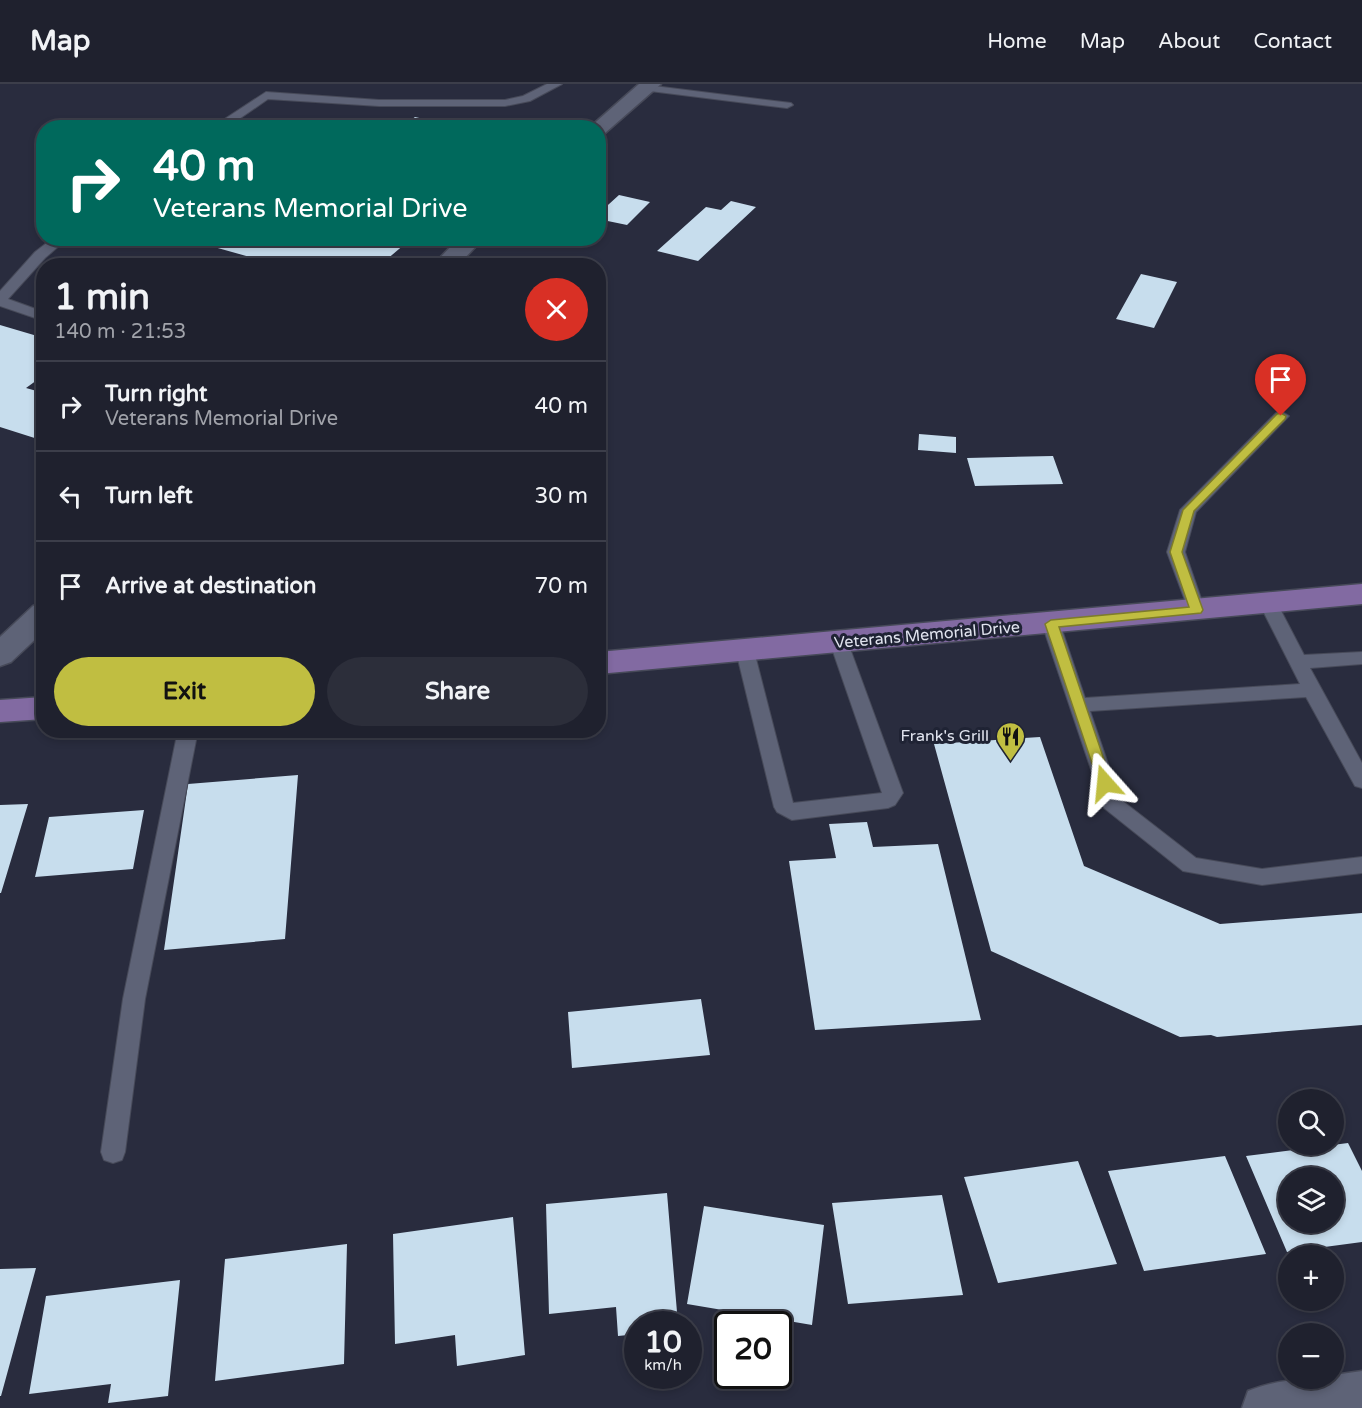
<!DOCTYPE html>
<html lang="en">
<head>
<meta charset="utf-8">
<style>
	:root { --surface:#1f212e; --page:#2c2e3a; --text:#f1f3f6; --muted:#a1a3aa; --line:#3c3e4a; --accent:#c0be41 }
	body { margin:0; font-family:"Varela Round",sans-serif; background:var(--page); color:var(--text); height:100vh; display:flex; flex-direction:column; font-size:22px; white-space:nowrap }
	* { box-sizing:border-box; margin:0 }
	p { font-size:20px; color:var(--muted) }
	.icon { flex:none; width:33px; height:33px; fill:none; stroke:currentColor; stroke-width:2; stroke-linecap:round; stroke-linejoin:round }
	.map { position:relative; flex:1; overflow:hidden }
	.sheet { position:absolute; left:36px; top:174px; width:570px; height:480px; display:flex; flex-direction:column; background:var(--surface); border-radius:24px; box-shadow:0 3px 9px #0003,0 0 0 2px var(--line) }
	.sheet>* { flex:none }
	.banner { position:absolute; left:36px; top:36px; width:570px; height:126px; border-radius:24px; box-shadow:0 3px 9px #0003,0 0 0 2px var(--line); background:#00695c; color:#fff; overflow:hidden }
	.buttons { position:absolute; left:1278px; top:1005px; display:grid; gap:12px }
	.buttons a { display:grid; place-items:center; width:66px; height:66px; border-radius:50%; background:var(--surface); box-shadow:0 3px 9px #0003,0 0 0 2px var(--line); font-size:30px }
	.speed { position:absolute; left:624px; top:1227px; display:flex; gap:12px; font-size:30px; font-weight:700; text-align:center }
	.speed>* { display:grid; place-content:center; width:78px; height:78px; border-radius:50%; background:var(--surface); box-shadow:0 3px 9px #0003,0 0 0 2px var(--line); line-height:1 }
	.speed small { font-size:15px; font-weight:400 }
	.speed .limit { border:3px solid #111; border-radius:9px; background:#fff; color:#111 }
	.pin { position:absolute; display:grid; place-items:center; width:51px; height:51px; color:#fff; margin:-62px -26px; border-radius:50% 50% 50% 0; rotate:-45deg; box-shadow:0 0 6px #0007 }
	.pin .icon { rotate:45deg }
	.me { position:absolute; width:66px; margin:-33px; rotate:342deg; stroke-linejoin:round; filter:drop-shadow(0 0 4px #0008) }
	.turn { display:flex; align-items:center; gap:21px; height:126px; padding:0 18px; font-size:27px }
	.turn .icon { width:78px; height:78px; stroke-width:2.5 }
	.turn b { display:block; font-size:42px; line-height:51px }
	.round { display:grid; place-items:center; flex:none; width:63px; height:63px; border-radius:32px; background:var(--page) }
	.summary { display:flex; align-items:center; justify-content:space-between; height:102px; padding:0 18px }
	h1 { font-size:36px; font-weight:700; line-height:45px }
	.action { display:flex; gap:12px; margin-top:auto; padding:12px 18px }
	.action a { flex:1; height:69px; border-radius:36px; background:var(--accent); color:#111; font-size:24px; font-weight:700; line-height:69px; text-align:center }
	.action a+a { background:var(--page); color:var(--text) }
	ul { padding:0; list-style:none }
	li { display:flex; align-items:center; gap:18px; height:90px; padding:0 18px; border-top:2px solid var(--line) }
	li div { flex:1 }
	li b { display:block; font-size:22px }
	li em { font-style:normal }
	header { display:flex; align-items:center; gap:36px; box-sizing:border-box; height:84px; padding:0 30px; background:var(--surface); border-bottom:2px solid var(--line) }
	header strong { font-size:28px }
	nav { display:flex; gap:33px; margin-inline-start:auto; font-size:21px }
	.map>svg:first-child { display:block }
	.building { fill:#c7dded; fill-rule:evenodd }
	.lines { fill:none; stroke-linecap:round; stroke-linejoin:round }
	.service-casing { stroke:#474a59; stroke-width:2 }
	.minor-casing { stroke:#474a59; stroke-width:3 }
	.primary-casing { stroke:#474a59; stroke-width:3 }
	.service { fill:#5e6377; fill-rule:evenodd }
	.minor { fill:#5e6377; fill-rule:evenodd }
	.primary { fill:#826aa2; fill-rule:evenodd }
	.route { fill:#c0be41; stroke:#7d7c2a; stroke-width:1.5 }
	.labels { text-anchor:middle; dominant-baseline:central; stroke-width:6; stroke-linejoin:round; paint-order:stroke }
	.street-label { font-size:16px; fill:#e1e4ef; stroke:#1f2334 }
	.poi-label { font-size:16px; fill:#e1e4ef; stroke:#1f2334; text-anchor:end }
</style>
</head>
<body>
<header>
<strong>Map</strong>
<nav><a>Home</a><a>Map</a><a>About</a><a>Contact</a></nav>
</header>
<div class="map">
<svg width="1362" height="1324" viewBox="0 0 1362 1324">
	<rect width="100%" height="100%" fill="#292c3e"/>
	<path class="building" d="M415 33 458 43V44H400Z
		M619 111 650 118 627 141 598 135V130Z
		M731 117 756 123 698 177 657 167 706 123 721 126Z
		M182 154H412L379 182H282Z
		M1141 190 1177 198 1154 244 1116 235Z
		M0 241 44 254V291L26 304 44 309V357L0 343Z
		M919 350 956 353V369L918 366Z
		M1053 372 1063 400 975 402 967 374Z
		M1040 653 1084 782 1220 840 1362 829V941L1217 953 1211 951 1180 953 991 867 934 660Z
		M298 691 285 855 164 866 188 700Z
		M28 720 1 809H0V721Z
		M144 726 133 785 35 793 49 733Z
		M867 738 873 763 938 760 981 936 815 946 789 777 836 774 829 740Z
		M701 915 710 971 572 984 568 928Z
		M1348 1059 1362 1087V1158L1287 1168 1246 1072ZM1288 1094H1334V1138H1288Z
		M1225 1072 1266 1170 1144 1187 1108 1087Z
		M1078 1077 1117 1180 998 1199 964 1093Z
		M667 1109 678 1240H638V1250L618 1252 616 1223 549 1230 546 1120Z
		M942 1111 963 1211 848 1220 832 1119Z
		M704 1122 824 1141 812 1241 687 1220Z
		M513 1133 525 1271 457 1282 455 1251 395 1260 393 1150Z
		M347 1160 344 1280 215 1297 225 1175Z
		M36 1184 1 1312H0V1185Z
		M180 1196 168 1312 108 1319 111 1300 29 1310 46 1212Z"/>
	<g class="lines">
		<defs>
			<path id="service" d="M547 0H562L530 17 505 22H379L268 15 226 44H211L266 8 379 16H505L523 12Z
				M646 1 791 19 793 21 787 24 642 6V2Z
				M53 154H68L45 174 8 215 44 228V237L0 222V207L35 168Z
				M1281 327 1289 332 1286 335 1196 428 1185 468 1205 526 1202 530H1190L1167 468 1180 426 1276 329Z
				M1268 513 1274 515 1277 519 1304 571 1362 568V580L1310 584 1362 679V704L1355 702 1306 613 1090 627 1120 715 1196 774 1262 785 1362 773V789L1262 801 1183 787 1104 724 1042 540 1045 536H1057L1060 540 1085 614 1300 600 1259 519 1262 515Z
				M839 553 845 555 848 559 903 709 895 721 888 724 792 736 777 728 774 723 736 567 739 563 745 561 751 563 754 567 793 719 882 709 830 559 833 555Z
				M178 646H198L145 915 125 1068 122 1076 113 1079 104 1076 101 1068 123 915Z"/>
			<path id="minor" d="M639 0H661L605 49 598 51V44H589Z
				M459 154H484L457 182H432Z
				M44 519V547L11 578 0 582V553L33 522Z
				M1362 1287V1324H1242L1248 1307C1275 1296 1304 1294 1334 1294V1291Z"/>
			<path id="primary" d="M1362 500V520L598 590V568Z
				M44 613V635L0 638V616Z"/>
		</defs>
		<use href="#service" class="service-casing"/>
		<use href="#minor" class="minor-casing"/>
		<use href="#primary" class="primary-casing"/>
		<use href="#service" class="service"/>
		<use href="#minor" class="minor"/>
		<use href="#primary" class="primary"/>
	</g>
	<path class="route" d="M1281 329 1286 332 1285 335 1194 427 1182 468 1203 526 1201 529 1059 543 1112 699 1110 703H1100L1045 540 1051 536 1189 523 1170 468 1183 426 1277 330Z"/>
	<defs>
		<symbol id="restaurant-pin" viewBox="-11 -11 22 30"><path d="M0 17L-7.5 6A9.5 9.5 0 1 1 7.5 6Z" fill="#c0be41" stroke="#1f2334"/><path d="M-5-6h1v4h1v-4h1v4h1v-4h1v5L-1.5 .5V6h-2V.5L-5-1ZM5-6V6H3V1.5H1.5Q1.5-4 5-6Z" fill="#111"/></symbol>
	</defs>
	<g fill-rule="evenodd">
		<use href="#restaurant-pin" x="994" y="636" width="33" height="45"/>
	</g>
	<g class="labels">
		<g class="street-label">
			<text transform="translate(927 551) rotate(-5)">Veterans Memorial Drive</text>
		</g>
		<g class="poi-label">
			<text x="989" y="652">Frank's Grill</text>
		</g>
	</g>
</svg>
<div class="buttons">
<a><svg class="icon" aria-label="search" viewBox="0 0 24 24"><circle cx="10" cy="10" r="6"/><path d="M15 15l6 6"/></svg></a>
<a><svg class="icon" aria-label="layers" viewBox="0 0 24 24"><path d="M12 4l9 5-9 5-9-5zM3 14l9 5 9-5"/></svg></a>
<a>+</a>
<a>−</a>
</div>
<div class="speed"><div>10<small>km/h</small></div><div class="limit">20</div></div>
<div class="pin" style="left:1281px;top:332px;background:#d93025"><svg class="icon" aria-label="arrive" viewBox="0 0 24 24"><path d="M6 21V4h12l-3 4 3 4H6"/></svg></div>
<svg class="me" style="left:1105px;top:699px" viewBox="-20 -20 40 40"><path d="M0-17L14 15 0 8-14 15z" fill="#c0be41" stroke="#fff" stroke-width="4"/></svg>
<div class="banner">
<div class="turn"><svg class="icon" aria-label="right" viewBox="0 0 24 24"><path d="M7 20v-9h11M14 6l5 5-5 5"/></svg><div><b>40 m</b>Veterans Memorial Drive</div></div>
</div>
<section class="sheet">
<div class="summary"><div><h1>1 min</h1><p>140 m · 21:53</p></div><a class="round" style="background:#d93025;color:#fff"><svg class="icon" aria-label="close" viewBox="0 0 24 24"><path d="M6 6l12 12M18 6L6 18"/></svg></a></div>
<ul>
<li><svg class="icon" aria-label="right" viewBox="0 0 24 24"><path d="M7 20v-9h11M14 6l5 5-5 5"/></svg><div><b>Turn right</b><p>Veterans Memorial Drive</p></div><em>40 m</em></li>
<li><svg class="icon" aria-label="left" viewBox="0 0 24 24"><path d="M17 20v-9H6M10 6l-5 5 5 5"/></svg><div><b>Turn left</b></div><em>30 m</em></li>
<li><svg class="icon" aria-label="arrive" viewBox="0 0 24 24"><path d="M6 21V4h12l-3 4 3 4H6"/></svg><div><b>Arrive at destination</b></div><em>70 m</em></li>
</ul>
<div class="action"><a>Exit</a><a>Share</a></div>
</section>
</div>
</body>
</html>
